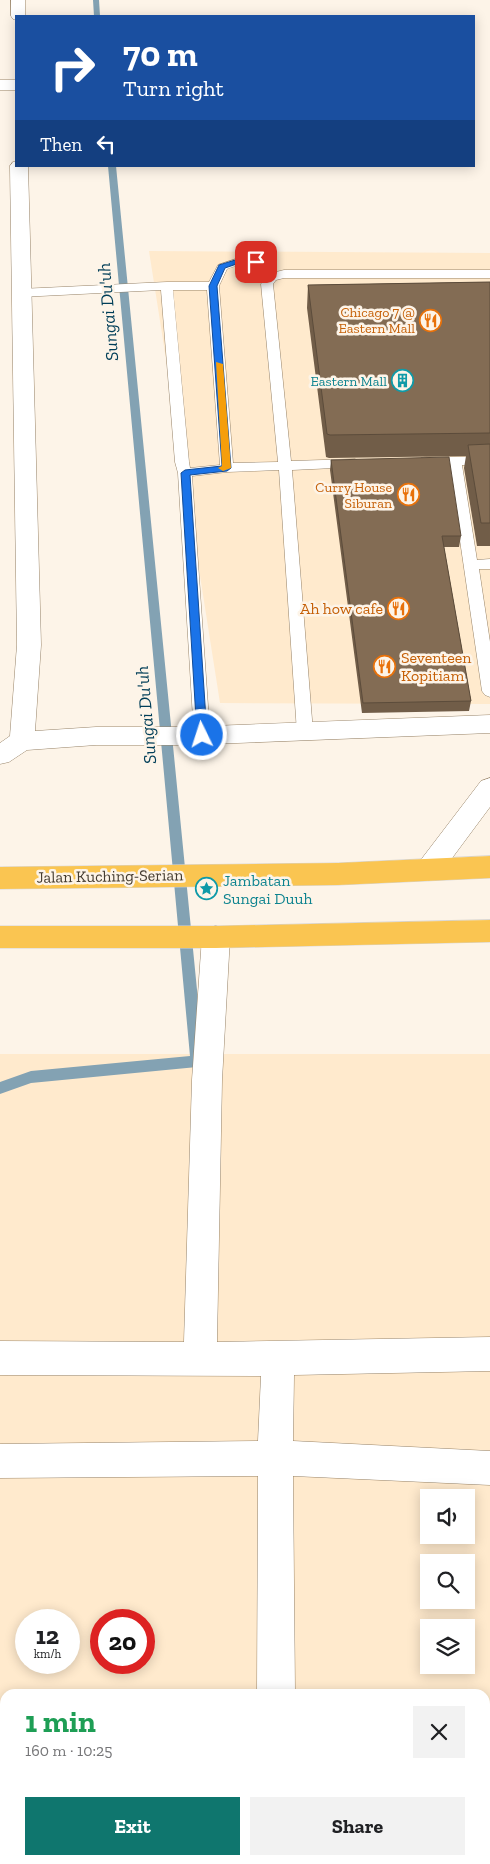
<!DOCTYPE html>
<html lang="en">
<head>
<meta charset="utf-8">
<style>
	:root { --surface:#fff; --page:#f2f2f2; --text:#202124; --muted:#757577; --accent:#0f766e }
	body { margin:0; font-family:"Zilla Slab",serif; background:var(--page); color:var(--text); height:100vh; display:flex; flex-direction:column; font-size:19px; white-space:nowrap }
	* { box-sizing:border-box; margin:0 }
	p { font-size:16px; color:var(--muted) }
	.icon { flex:none; width:28px; height:28px; fill:none; stroke:currentColor; stroke-width:2; stroke-linecap:round; stroke-linejoin:round }
	.map { position:relative; flex:1; overflow:hidden }
	.panel { position:absolute; left:0px; top:1689px; width:490px; height:176px; display:flex; flex-direction:column; background:var(--surface); border-radius:15px 15px 0 0; box-shadow:0 2px 12px #0003 }
	.panel>* { flex:none }
	.banner { position:absolute; left:15px; top:15px; width:460px; height:152px; border-radius:0px; box-shadow:0 2px 12px #0003; background:#1a4fa0; color:#fff; overflow:hidden }
	.tools { position:absolute; left:420px; top:1489px; display:grid; gap:10px }
	.tools a { display:grid; place-items:center; width:55px; height:55px; border-radius:0px; background:var(--surface); box-shadow:0 2px 12px #0003; font-size:25px }
	.speed { position:absolute; left:15px; top:1609px; display:flex; gap:10px; font-size:25px; font-weight:700; text-align:center }
	.speed>* { display:grid; place-content:center; width:65px; height:65px; border-radius:50%; background:var(--surface); box-shadow:0 2px 12px #0003; line-height:1 }
	.speed small { font-size:12px; font-weight:400 }
	.speed .limit { border:8px solid #d22; background:#fff; color:#111 }
	.pin { position:absolute; display:grid; place-items:center; width:42px; height:42px; color:#fff; margin:-21px; border-radius:10px; box-shadow:0 2px 8px #0006 }
	.me { position:absolute; width:55px; margin:-28px; rotate:356deg; stroke-linejoin:round; filter:drop-shadow(0 0 4px #0008) }
	.turn { display:flex; align-items:center; gap:18px; height:105px; padding:0 25px; font-size:22px }
	.turn .icon { width:65px; height:65px; stroke-width:2.5 }
	.turn b { display:block; font-size:35px; line-height:42px }
	.then { display:flex; align-items:center; height:48px; padding:0 25px; background:#0003; gap:10px; font-size:19px }
	.round { display:grid; place-items:center; flex:none; width:52px; height:52px; border-radius:0px; background:var(--page) }
	.head { display:flex; align-items:center; justify-content:space-between; height:85px; padding:0 25px }
	h1 { font-size:30px; font-weight:700; line-height:38px; color:#1e9e55 }
	.action { display:flex; gap:10px; margin-top:auto; padding:10px 25px }
	.action a { flex:1; height:58px; border-radius:0px; background:var(--accent); color:#fff; font-size:20px; font-weight:700; line-height:58px; text-align:center }
	.action a+a { background:var(--page); color:var(--text) }
	.map>svg:first-child { display:block }
	.built { fill:#ffeacd; fill-rule:evenodd }
	.lines { fill:none; stroke-linecap:round; stroke-linejoin:round }
	.stream { fill:#83a2b3; fill-rule:evenodd }
	.lane-casing { stroke:#988469; stroke-width:1 }
	.street-casing { stroke:#988469; stroke-width:1 }
	.highway-casing { stroke:#d6d4d1; stroke-width:1 }
	.lane { fill:#fff; fill-rule:evenodd }
	.street { fill:#fff; fill-rule:evenodd }
	.highway { fill:#fac551; fill-rule:evenodd }
	.wall { fill:#715d48 }
	.building { fill:#836c54; stroke:#5c4c3b }
	.route { fill:#1a73e8; stroke:#114b97 }
	.slow { fill:#f59e0b }
	.labels { text-anchor:middle; dominant-baseline:central; stroke-width:5; stroke-linejoin:round; paint-order:stroke }
	.far-food-label { font-size:14px; fill:#c56008; stroke:#fdf4e8; text-anchor:end }
	.far-culture-label { font-size:14px; fill:#0d838f; stroke:#fdf4e8; text-anchor:end }
	.food-label { font-size:16px; fill:#c56008; stroke:#fdf4e8; text-anchor:end }
	.street-label { font-size:16px; fill:#443b2f; stroke:#fdf4e8 }
	.culture-label { font-size:16px; fill:#0d838f; stroke:#fdf4e8; text-anchor:start }
	.water-label { font-size:18px; font-style:italic; fill:#003e58; stroke:#fdf4e8 }
</style>
</head>
<body>
<div class="map">
<svg width="490" height="1864" viewBox="0 0 490 1864">
	<rect width="100%" height="100%" fill="#fdf4e8"/>
	<path class="built" d="M149 251 490 253V704L220 703Z
		M0 1054H490V1864H0ZM429 1498H466V1535H429ZM429 1562H466V1600H429ZM26 1620H69V1662H26ZM101 1620H144V1662H101ZM429 1628H466V1665H429ZM5 1694H485V1860H5Z"/>
	<g class="lines">
		<path class="stream" d="M93 0H99L100 16H94Z
			M108 166H116L204 1061 202 1065 197 1067 31 1083 0 1094V1082L31 1071 190 1056Z"/>
		<defs>
			<path id="lane" d="M245 256 271 263 276 272 284 270H490V278H284L276 280 273 284 291 461 355 459 362 463 355 467 292 470 313 732 311 736 305 738 299 736 297 732 279 470 227 472 192 476 210 735 208 739 202 741 196 739 194 735 178 473 175 462 161 290 20 297 14 293 20 289 167 282H209L218 265ZM245 263 262 267 266 277 261 284 278 462 233 463 219 286 227 269ZM173 290H207L220 465 190 468 189 462Z
				M426 457H490V465H462L477 560 490 559V569H479L490 642V697L485 695 482 691 449 465 421 464 419 461 421 458Z"/>
			<path id="street" d="M11 0H25V16H16V20L13 19 11 16Z
				M0 80H16V90H0Z
				M13 162H16V166H28L41 645 35 731 96 727H187L490 715V733L187 745H96L27 750 9 762 0 764V743L10 736 17 645 10 166Z
				M490 778V807L438 877 429 880 420 877 416 869 420 861 481 781Z
				M216 926 226 929 230 937 222 1080 217 1342 490 1337V1371L294 1375 293 1441 490 1451V1485L293 1476 295 1694H257L258 1476 0 1478V1444L258 1441 261 1376 0 1375V1341L184 1342 192 1080 202 937 206 929Z
				M485 1853 488 1864H448V1860H485Z
				M49 1860H89L88 1864H48Z"/>
			<path id="highway" d="M490 856V878L338 885 0 889V867L338 863Z
				M490 920V942L216 948H0V926H216Z"/>
		</defs>
		<use href="#lane" class="lane-casing"/>
		<use href="#street" class="street-casing"/>
		<use href="#highway" class="highway-casing"/>
		<use href="#lane" class="lane"/>
		<use href="#street" class="street"/>
		<use href="#highway" class="highway"/>
	</g>
	<path class="wall" d="M490 282V546H477L464 468 466 456 329 458 326 457 307 308 308 285Z
		M331 460 461 536 459 547H444L471 701 469 711 362 713 330 470Z"/>
	<path class="building" d="M490 282V433L330 435 327 434 308 285Z
		M490 444V523H481L468 445Z
		M449 457 461 536H442L471 701 363 703 331 460Z"/>
	<path class="route" d="M245 257 260 262 256 264 245 261 225 268 217 286 231 468 227 471 190 475 207 735 202 739 197 735 181 473 185 470 222 466 209 286 219 265Z"/>
	<path class="slow" d="M216 362 223 364 231 468 223 471 218 468 222 466Z"/>
	<defs>
		<symbol id="restaurant-ring" viewBox="-11 -11 22 22"><circle r="9.5" fill="#fdf4e8" stroke="#e8710a" stroke-width="1.5"/><path d="M-5-6h1v4h1v-4h1v4h1v-4h1v5L-1.5 .5V6h-2V.5L-5-1ZM5-6V6H3V1.5H1.5Q1.5-4 5-6Z" fill="#e8710a"/></symbol>
		<symbol id="building-ring" viewBox="-11 -11 22 22"><circle r="9.5" fill="#fdf4e8" stroke="#0f9aa8" stroke-width="1.5"/><path d="M-4-6H4V6H1V3H-1V6H-4ZM-2.5-4.3h1.7v1.8h-1.7ZM.8-4.3h1.7v1.8H.8ZM-2.5-1h1.7V.8h-1.7ZM.8-1h1.7V.8H.8Z" fill="#0f9aa8"/></symbol>
		<symbol id="sight-ring" viewBox="-11 -11 22 22"><circle r="9.5" fill="#fdf4e8" stroke="#0f9aa8" stroke-width="1.5"/><path d="M0-6L1.8-2.2L6-1.7L2.9 1.2L3.7 5.4L0 3.3L-3.7 5.4L-2.9 1.2L-6-1.7L-1.8-2.2Z" fill="#0f9aa8"/></symbol>
	</defs>
	<g fill-rule="evenodd">
		<use href="#restaurant-ring" x="418" y="308" width="25" height="25"/>
		<use href="#building-ring" x="390" y="368" width="25" height="25"/>
		<use href="#restaurant-ring" x="396" y="482" width="25" height="25"/>
		<use href="#restaurant-ring" x="386" y="596" width="25" height="25"/>
		<use href="#restaurant-ring" x="372" y="654" width="25" height="25"/>
		<use href="#sight-ring" x="194" y="876" width="25" height="25"/>
	</g>
	<g class="labels">
		<g class="far-food-label">
			<text x="415" y="312">Chicago 7 @<tspan x="415" dy="16">Eastern Mall</tspan></text>
			<text x="392" y="487">Curry House<tspan x="392" dy="16">Siburan</tspan></text>
		</g>
		<g class="far-culture-label">
			<text x="387" y="381">Eastern Mall</text>
		</g>
		<g class="food-label">
			<text x="383" y="608">Ah how cafe</text>
			<text x="401" y="657" text-anchor="start">Seventeen<tspan x="401" dy="18">Kopitiam</tspan></text>
		</g>
		<g class="street-label">
			<text transform="translate(110 876) rotate(-1)">Jalan Kuching-Serian</text>
		</g>
		<g class="culture-label">
			<text x="223" y="880">Jambatan<tspan x="223" dy="18">Sungai Duuh</tspan></text>
		</g>
		<g class="water-label">
			<text transform="translate(108 312) rotate(-95)">Sungai Du'uh</text>
			<text transform="translate(146 715) rotate(-95)">Sungai Du'uh</text>
		</g>
	</g>
</svg>
<div class="tools">
<a><svg class="icon" aria-label="sound" viewBox="0 0 24 24"><path d="M4 9h4l5-4v14l-5-4H4zM17 9q2 3 0 6"/></svg></a>
<a><svg class="icon" aria-label="search" viewBox="0 0 24 24"><circle cx="10" cy="10" r="6"/><path d="M15 15l6 6"/></svg></a>
<a><svg class="icon" aria-label="layers" viewBox="0 0 24 24"><path d="M12 4l9 5-9 5-9-5zM3 14l9 5 9-5"/></svg></a>
</div>
<div class="speed"><div>12<small>km/h</small></div><div class="limit">20</div></div>
<div class="pin" style="left:256px;top:262px;background:#d93025"><svg class="icon" aria-label="arrive" viewBox="0 0 24 24"><path d="M6 21V4h12l-3 4 3 4H6"/></svg></div>
<svg class="me" style="left:202px;top:735px" viewBox="-20 -20 40 40"><circle r="17" fill="#1a73e8" stroke="#fff" stroke-width="3"/><path d="M0-11L8 9 0 5-8 9z" fill="#fff"/></svg>
<div class="banner">
<div class="turn"><svg class="icon" aria-label="right" viewBox="0 0 24 24"><path d="M7 20v-9h11M14 6l5 5-5 5"/></svg><div><b>70 m</b>Turn right</div></div>
<div class="then">Then<svg class="icon" aria-label="left" viewBox="0 0 24 24"><path d="M17 20v-9H6M10 6l-5 5 5 5"/></svg></div>
</div>
<section class="panel">
<div class="head"><div><h1>1 min</h1><p>160 m · 10:25</p></div><a class="round"><svg class="icon" aria-label="close" viewBox="0 0 24 24"><path d="M6 6l12 12M18 6L6 18"/></svg></a></div>
<div class="action"><a>Exit</a><a>Share</a></div>
</section>
</div>
</body>
</html>
